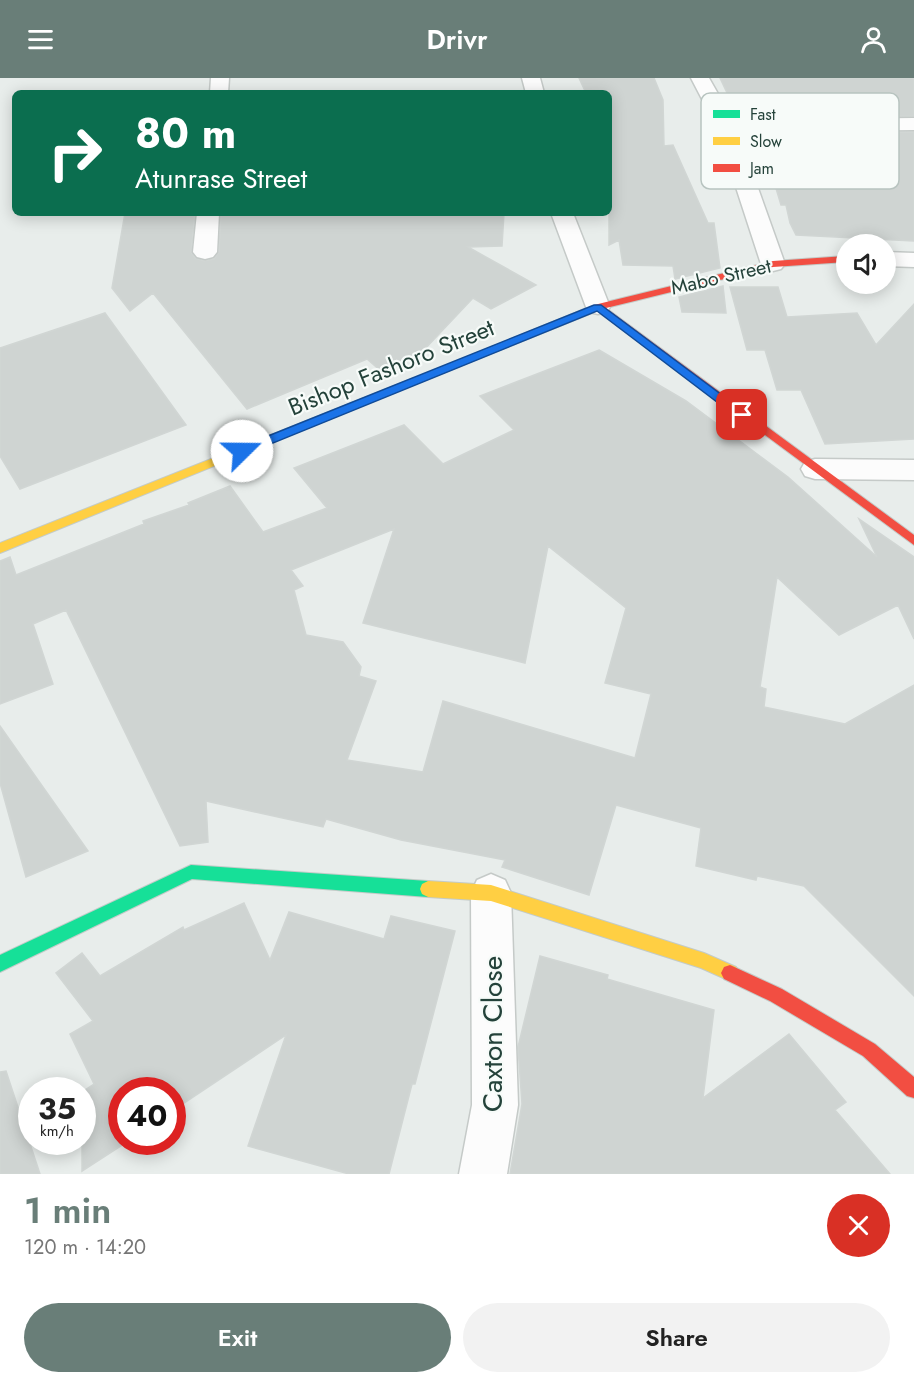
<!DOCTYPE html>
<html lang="en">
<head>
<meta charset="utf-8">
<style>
	:root { --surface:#fff; --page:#f2f2f2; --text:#222; --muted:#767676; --accent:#697e78 }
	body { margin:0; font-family:Jost,sans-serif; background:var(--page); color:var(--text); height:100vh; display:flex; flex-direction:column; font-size:22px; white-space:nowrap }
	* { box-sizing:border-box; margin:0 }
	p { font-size:20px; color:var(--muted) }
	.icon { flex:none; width:33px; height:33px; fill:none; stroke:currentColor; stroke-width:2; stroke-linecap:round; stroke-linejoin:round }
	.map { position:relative; height:1096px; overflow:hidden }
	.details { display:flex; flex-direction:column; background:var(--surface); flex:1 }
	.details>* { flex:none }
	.banner { position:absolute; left:12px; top:12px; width:600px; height:126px; border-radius:9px; box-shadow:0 3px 15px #0003; background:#0b6e4f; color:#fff; overflow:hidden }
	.fabs { position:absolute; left:836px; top:156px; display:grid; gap:12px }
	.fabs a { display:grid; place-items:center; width:60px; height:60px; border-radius:50%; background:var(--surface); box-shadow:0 3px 15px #0003; font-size:30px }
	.speed { position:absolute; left:18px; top:999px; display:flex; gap:12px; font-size:30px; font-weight:700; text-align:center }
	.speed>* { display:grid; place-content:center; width:78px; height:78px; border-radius:50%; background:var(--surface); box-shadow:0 3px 15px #0003; line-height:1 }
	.speed small { font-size:15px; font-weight:400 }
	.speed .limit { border:9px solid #d22; background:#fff; color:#111 }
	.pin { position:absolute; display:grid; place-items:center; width:51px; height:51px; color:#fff; margin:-26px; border-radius:12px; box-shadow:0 3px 9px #0006 }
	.me { position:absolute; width:66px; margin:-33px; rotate:68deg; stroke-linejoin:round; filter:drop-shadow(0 0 4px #0008) }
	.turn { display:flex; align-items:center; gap:21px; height:126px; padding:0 24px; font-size:27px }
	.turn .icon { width:78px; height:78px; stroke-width:2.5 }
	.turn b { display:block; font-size:42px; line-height:51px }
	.round { display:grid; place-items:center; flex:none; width:63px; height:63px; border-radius:32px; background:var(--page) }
	.summary { display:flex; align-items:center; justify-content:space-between; height:102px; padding:0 24px }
	h1 { font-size:36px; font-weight:600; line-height:45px; color:var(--accent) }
	.cta { display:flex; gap:12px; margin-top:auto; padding:12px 24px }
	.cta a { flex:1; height:69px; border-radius:36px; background:var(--accent); color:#fff; font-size:24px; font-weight:600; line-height:69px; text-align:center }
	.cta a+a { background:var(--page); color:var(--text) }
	header { display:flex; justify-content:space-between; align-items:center; height:78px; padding:0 24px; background:var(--accent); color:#fff; font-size:27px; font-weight:600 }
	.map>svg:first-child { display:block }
	.building { fill:#cfd4d2; stroke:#d1d6d4; stroke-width:1.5; fill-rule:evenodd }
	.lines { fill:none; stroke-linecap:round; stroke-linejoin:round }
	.street-casing { stroke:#c5cac8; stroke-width:3 }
	.fast-casing { stroke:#c3cbc8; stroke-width:2 }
	.slow-casing { stroke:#c3cbc8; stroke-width:2 }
	.jam-casing { stroke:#c3cbc8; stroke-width:2 }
	.street { fill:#fcfcfc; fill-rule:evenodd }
	.fast { fill:#16e098; fill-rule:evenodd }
	.slow { fill:#ffcf43; fill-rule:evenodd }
	.jam { fill:#f24e42; fill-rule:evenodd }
	.route { fill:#1a73e8; stroke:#114b97; stroke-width:1.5 }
	.labels { text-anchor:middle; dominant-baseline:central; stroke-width:4.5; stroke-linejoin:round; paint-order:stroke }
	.far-street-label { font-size:20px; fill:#24423a; stroke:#f7fbf9 }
	.street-label { font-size:24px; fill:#24423a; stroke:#f7fbf9 }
	.near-street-label { font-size:28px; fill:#24423a; stroke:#f7fbf9 }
	.key { fill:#f7fbf9; stroke:#b8c4c0; stroke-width:1.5 }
	.key-label { font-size:16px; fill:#24423a }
</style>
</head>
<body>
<header><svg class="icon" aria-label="menu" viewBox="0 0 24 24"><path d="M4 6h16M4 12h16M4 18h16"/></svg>Drivr<svg class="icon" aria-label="person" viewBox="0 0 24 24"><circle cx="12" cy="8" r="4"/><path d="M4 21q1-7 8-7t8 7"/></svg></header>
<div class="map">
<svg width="914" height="1096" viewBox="0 0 914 1096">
	<rect width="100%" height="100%" fill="#e8edeb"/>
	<path class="building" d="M579 0H654L663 22 664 68 673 67 708 145H714L720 190 675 201 673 188 623 187 619 162 609 167V15H586Z
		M720 0H914V38L739 40Z
		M914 54V163L796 157 790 145 786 127H781L772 97H767L747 56Z
		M125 135H195L191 174 195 180 204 183 214 181 219 174 221 135H504L502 168 468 169 536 207 491 231 473 220 420 276 381 293 367 281 247 331 153 215 130 233 112 210Z
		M723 208 726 235 682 234 679 219Z
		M730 209H778L787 239 857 235 876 267 914 226V361L825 366 801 312H777L765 272H747Z
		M105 235 186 347 20 411 0 378V270Z
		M599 272 686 323 788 399 877 479 859 441 914 479V561L898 527 839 557 777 499 760 609 766 611 764 629 845 646 914 607V918L804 808 757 798 756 802 696 788 701 750 616 727 589 817 502 789 505 782 401 762 326 741 323 749 206 723 208 764 180 768 66 532 33 546 53 606 0 626V483L10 479 16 497 144 446 143 443 189 427 188 425 230 408 263 454 327 430 294 390 404 347 443 386 514 352 480 318ZM394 451 363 545 525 585 548 468 626 530 605 605 651 616 635 680 443 623 423 694 347 682 376 603 359 598 361 589 343 564 306 557 294 512 303 508 291 492Z
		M0 648 88 773 26 799 0 705Z
		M244 825 270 882 289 834 384 861 391 838 455 853 415 1006H412L389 1096H349L248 1068 286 957 172 1033V1012H122V1064H127L82 1093V1014L94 1006 70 956 93 943 56 895 82 875 100 898 183 849 184 852Z
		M540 878 608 897 607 901 714 932 703 1020 789 956 846 1024 835 1032 890 1096H510L522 1026 518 969Z
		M6 993 40 1096H0V994Z"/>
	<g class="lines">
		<defs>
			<path id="street" d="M211 0H229L228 15H210Z
				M522 0H540L544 15H526Z
				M691 0H709L733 42 914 40V52L738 54 785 186 781 191 773 193 765 191 761 186 716 48Z
				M197 135H219L217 174 213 179 205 181 197 179 193 174Z
				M551 135H573L610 229 607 234 598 236 589 234 586 229Z
				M885 174 914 175V189L885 188Z
				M815 381 914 382V402L815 401 805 398 801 391 805 384Z
				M491 796 505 802 511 815 518 1027 507 1096H459L472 1027 471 815 477 802Z"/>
			<path id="fast" d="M191 787 428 803 434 806 436 811 434 816 428 819 192 801 0 894V877Z"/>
			<path id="slow" d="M414 300 419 303 418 305 0 475V465Z
				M428 803 491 807 704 875 736 889 739 895 736 901 730 903 701 890 491 823 428 819 422 816 420 811 422 806Z"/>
			<path id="jam" d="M846 178V184L773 189 606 230 914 457V467L597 233 418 305 414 306 409 303 594 227 773 183Z
				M730 887 782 911 875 966 914 999V1020L907 1018 863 978 770 923 724 901 721 895 724 889Z"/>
		</defs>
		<use href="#street" class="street-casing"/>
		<use href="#fast" class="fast-casing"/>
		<use href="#slow" class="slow-casing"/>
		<use href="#jam" class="jam-casing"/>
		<use href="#street" class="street"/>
		<use href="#fast" class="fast"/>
		<use href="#slow" class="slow"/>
		<use href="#jam" class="jam"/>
	</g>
	<path class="route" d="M594 227H601L746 335V340H738L597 233 246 376 242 377 236 373 238 370Z"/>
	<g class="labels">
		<g class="far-street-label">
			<text transform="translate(721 199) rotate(-13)">Mabo Street</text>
		</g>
		<g class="street-label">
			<text transform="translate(391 289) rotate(-22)">Bishop Fashoro Street</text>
		</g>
		<g class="near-street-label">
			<text transform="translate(492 956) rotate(-90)">Caxton Close</text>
		</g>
	</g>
	<rect x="701" y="15" width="198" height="96" rx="9" class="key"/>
	<rect x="713" y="32" width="27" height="8" fill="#16e098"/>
	<rect x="713" y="59" width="27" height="8" fill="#ffcf43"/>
	<rect x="713" y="86" width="27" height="8" fill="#f24e42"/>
	<g class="key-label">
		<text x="750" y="42">Fast</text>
		<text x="750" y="69">Slow</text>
		<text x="750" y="96">Jam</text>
	</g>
</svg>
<div class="fabs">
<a><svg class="icon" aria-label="sound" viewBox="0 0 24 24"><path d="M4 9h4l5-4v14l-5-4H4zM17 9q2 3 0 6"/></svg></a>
</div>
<div class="speed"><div>35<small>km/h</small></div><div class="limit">40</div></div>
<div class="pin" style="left:742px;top:337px;background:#d93025"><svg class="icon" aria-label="arrive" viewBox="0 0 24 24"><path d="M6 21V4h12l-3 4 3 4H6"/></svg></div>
<svg class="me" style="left:242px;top:373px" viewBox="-20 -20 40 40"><circle r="19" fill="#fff"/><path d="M0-13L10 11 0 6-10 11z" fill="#1a73e8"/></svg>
<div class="banner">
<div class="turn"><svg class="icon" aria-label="right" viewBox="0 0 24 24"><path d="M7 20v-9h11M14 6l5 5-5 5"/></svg><div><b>80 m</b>Atunrase Street</div></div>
</div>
</div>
<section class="details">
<div class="summary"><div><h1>1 min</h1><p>120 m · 14:20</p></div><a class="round" style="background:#d93025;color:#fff"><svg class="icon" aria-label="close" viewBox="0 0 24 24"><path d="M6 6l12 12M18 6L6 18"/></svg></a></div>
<div class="cta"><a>Exit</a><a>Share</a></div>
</section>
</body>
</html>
